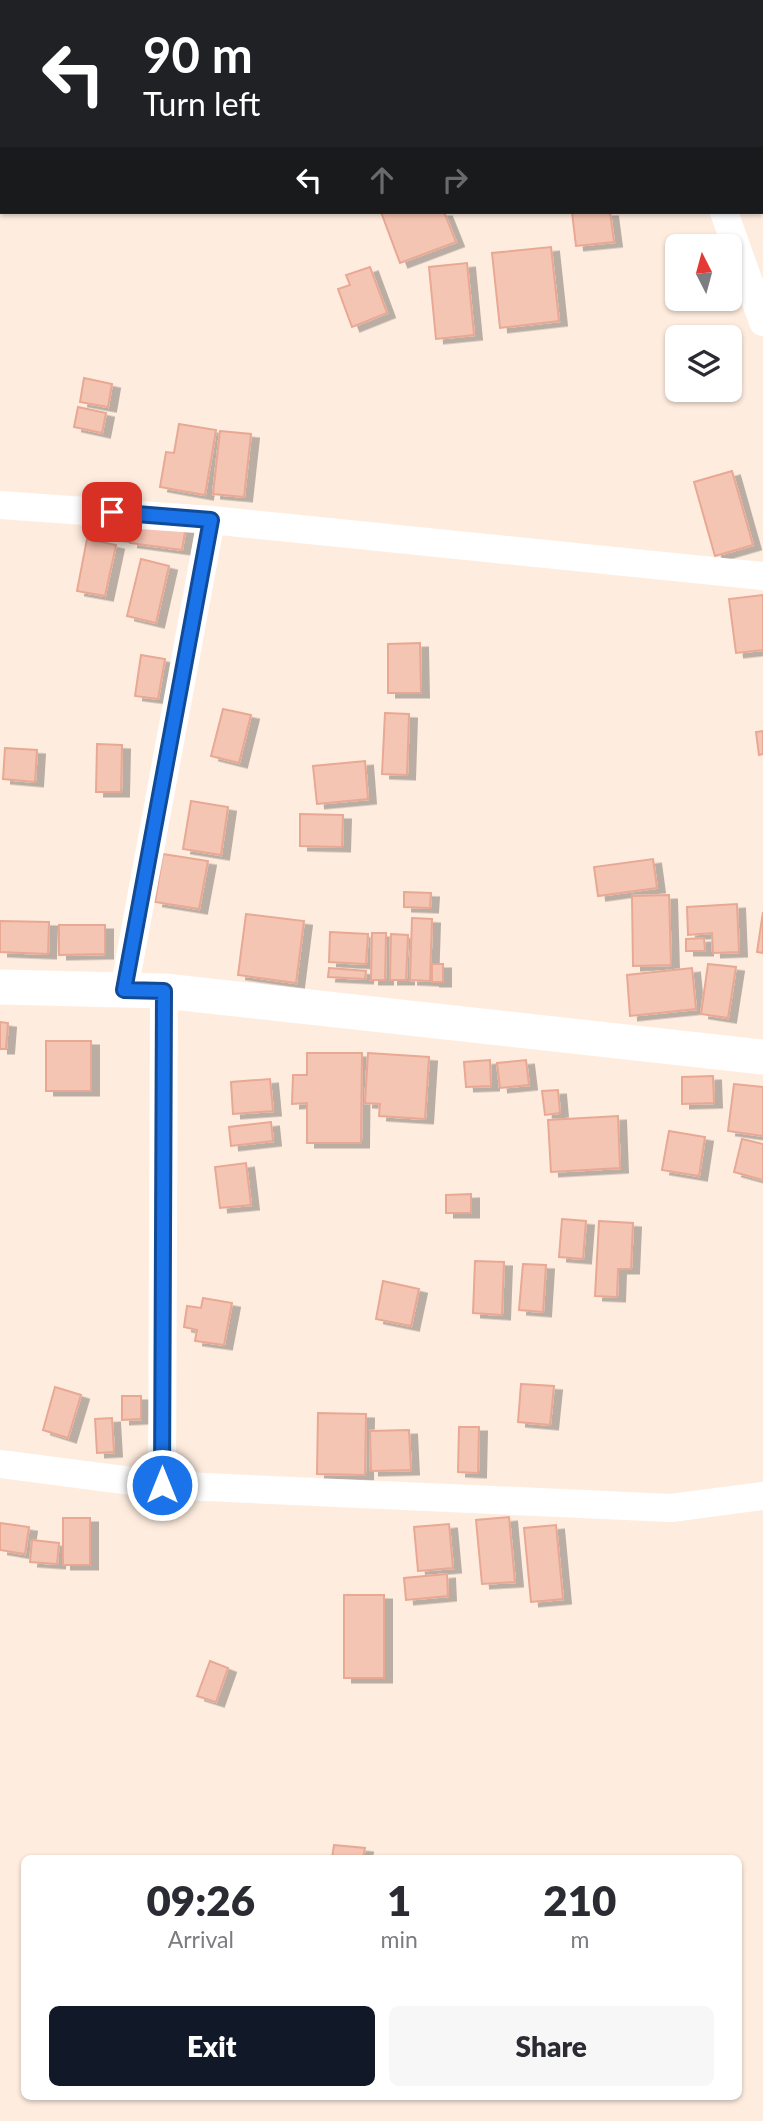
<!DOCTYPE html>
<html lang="en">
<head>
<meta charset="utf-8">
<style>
	:root { --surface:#fff; --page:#f7f7f7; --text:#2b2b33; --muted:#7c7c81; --accent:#111827 }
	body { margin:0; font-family:Lato,sans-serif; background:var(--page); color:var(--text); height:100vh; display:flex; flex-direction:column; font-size:26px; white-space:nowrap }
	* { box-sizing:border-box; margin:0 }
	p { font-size:23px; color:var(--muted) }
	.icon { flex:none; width:38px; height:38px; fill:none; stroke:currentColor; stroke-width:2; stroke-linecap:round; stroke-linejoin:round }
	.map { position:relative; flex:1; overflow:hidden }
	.side { position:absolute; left:21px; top:1855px; width:721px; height:245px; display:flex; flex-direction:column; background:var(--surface); border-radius:10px; box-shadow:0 2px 5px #0004 }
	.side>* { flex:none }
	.top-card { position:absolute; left:0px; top:0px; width:763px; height:214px; box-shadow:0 2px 5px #0004; background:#202124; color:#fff; overflow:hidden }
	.needle { width:46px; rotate:354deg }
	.tools { position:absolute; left:665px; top:234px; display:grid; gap:14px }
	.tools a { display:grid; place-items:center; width:77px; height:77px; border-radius:10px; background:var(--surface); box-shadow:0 2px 5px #0004; font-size:35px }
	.pin { position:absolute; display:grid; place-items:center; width:60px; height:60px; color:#fff; margin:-30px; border-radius:14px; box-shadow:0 4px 10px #0006 }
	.me { position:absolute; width:77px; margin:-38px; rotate:0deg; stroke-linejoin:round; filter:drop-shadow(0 0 5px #0008) }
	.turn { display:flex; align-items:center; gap:24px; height:147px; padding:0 28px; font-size:32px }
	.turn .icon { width:91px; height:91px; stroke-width:2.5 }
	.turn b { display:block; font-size:49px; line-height:60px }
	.lanes { display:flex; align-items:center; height:66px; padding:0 28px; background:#0003; justify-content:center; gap:35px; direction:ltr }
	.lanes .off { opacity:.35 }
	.eta { display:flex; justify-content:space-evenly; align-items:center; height:119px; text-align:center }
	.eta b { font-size:42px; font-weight:800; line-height:49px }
	.button { display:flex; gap:14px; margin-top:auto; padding:14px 28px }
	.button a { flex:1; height:80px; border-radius:10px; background:var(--accent); color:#fff; font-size:28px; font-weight:800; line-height:80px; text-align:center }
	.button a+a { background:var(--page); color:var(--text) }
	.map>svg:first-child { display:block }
	.building { fill:#f5c5b4; stroke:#e9a894; stroke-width:2; filter:url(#shadow) }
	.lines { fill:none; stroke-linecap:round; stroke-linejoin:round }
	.minor { stroke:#fff; stroke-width:28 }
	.tertiary { stroke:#fff; stroke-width:35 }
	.route-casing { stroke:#114b97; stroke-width:18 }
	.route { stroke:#1a73e8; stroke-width:12 }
</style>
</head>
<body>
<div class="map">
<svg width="763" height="2121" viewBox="0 0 763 2121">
	<defs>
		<filter id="shadow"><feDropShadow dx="8" dy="4.5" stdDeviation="0" flood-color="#0004"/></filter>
	</defs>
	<rect width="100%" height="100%" fill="#feeddf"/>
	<path class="building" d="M381 212H444L456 242 400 263Z
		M572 212H610L614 242 576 246Z
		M551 247 559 321 500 328 492 253Z
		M467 263 474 335 436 339 429 267Z
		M370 267 387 313 352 327 338 289 350 285 346 275Z
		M84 378 112 384 108 407 80 402Z
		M78 407 106 413 102 433 74 427Z
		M179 424 216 430 205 495 160 487 166 452 174 453Z
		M220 431 251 434 244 497 213 494Z
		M732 471 753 545 715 556 694 482Z
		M101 515 129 520 126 538 98 534Z
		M133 519 186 526 182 550 130 543Z
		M87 539 116 545 105 596 77 591Z
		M141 559 169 566 156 623 127 616Z
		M763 595V650L736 653 729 599Z
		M420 643 421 693H388V644Z
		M141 655 165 659 158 699 135 696Z
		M223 709 251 715 239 763 211 756Z
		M385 713 409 714 407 775 382 774Z
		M763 731V754L759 755 756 732Z
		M97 744 122 745 121 792H96Z
		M5 748 37 750 35 782 3 779Z
		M365 761 368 799 317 804 313 766Z
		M191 801 228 807 221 855 183 849Z
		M300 814 343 815 342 847 300 846Z
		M163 854 208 861 199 909 155 902Z
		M653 859 657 888 598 896 594 867Z
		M404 892 431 893 430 908 404 907Z
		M669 895 671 965 633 966 632 896Z
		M737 904 739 952 713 953 712 933 688 935 687 907Z
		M763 912V953L757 952Z
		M246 914 304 921 296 983 238 975Z
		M412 918 432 919 430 981 410 980Z
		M0 921 49 922 48 954 0 952Z
		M59 925H105V954L59 955Z
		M330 932 368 934 366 964 329 962Z
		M372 933H386L385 980H371Z
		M391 934 408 935 406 980H390Z
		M704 938 705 951H686V939Z
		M432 964H443V982H432Z
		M708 964 736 967 728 1018 701 1014Z
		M329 968 366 971 365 979 328 977Z
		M692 968 696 1009 630 1016 627 975Z
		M0 1022 8 1023 6 1049H0Z
		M46 1041H91V1091H46Z
		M307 1053H362L361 1143H307V1103L292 1104 293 1075H307Z
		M368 1053 429 1057 425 1119 379 1116 380 1104 365 1103Z
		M490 1060 491 1086 466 1087 464 1062Z
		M526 1060 529 1085 500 1088 497 1063Z
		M713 1076 714 1103 682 1104V1077Z
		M270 1079 273 1111 233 1114 231 1082Z
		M734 1084 763 1087V1136L728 1131Z
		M558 1090 560 1113 545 1115 542 1091Z
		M618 1116 620 1168 551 1172 548 1120Z
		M271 1122 273 1141 231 1146 229 1127Z
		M669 1131 705 1137 699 1176 662 1170Z
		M742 1139 763 1144V1180L734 1172Z
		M246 1163 251 1205 220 1208 215 1167Z
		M471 1194V1213H446V1195Z
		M562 1219 586 1221 583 1259 559 1257Z
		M599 1221 633 1223 631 1269H618L617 1297 595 1296Z
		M475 1261 504 1262 502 1315 473 1313Z
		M523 1264 546 1265 543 1312 519 1310Z
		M383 1281 419 1289 411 1326 376 1319Z
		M203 1298 232 1303 224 1345 195 1341 197 1330 184 1327 187 1306 201 1308Z
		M521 1384 554 1386 550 1425 518 1422Z
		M55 1387 81 1395 68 1438 43 1430Z
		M122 1396H141V1419L122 1420Z
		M318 1413 366 1414 365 1475 317 1474Z
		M112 1418 114 1452 97 1453 95 1419Z
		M459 1427H479L478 1473 458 1472Z
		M409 1430 411 1470 371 1471 370 1431Z
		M509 1517 515 1582 482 1584 476 1520Z
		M63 1518H90V1565H63Z
		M0 1523 29 1527 25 1554 0 1550Z
		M449 1524 453 1568 418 1571 414 1527Z
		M556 1525 563 1599 531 1602 524 1528Z
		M32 1540 59 1543 57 1564 30 1562Z
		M447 1574 448 1596 406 1600 404 1578Z
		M344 1595H384V1678H344Z
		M210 1661 228 1668 216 1702 197 1696Z
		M334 1845 365 1848 363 1858H332Z"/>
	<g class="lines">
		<path class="minor" d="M641 0 642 2
			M724 212 763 322
			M0 505 211 520 763 576
			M124 990 211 520
			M0 1464 162 1485 671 1508 763 1496
			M162 1485 164 991"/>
		<path class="tertiary" d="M0 987 164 991 763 1057"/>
	</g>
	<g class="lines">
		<defs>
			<path id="route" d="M112 512 211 520 124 990 164 991 162 1485"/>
		</defs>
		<use href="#route" class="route-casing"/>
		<use href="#route" class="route"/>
	</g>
</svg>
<div class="tools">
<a><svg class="needle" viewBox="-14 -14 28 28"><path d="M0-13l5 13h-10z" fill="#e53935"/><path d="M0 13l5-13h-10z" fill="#7c7c81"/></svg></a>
<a><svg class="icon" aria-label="layers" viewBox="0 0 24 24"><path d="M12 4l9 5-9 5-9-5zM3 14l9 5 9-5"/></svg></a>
</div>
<div class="pin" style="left:112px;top:512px;background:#d93025"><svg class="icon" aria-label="arrive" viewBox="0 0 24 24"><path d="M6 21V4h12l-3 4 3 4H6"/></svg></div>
<svg class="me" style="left:162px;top:1485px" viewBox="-20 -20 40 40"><circle r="17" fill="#1a73e8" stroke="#fff" stroke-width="3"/><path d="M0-11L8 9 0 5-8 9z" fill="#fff"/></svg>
<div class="top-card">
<div class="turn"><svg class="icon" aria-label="left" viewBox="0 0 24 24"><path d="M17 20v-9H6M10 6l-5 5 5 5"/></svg><div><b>90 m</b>Turn left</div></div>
<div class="lanes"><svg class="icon" aria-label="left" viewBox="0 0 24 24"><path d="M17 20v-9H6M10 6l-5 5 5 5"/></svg><svg class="icon off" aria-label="ahead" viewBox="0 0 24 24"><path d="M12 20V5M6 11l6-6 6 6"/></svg><svg class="icon off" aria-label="right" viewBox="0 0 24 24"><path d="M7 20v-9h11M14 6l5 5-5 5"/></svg></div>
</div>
<section class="side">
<div class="eta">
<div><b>09:26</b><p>Arrival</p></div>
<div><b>1</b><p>min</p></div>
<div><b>210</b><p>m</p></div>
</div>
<div class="button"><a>Exit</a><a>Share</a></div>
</section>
</div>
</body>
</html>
